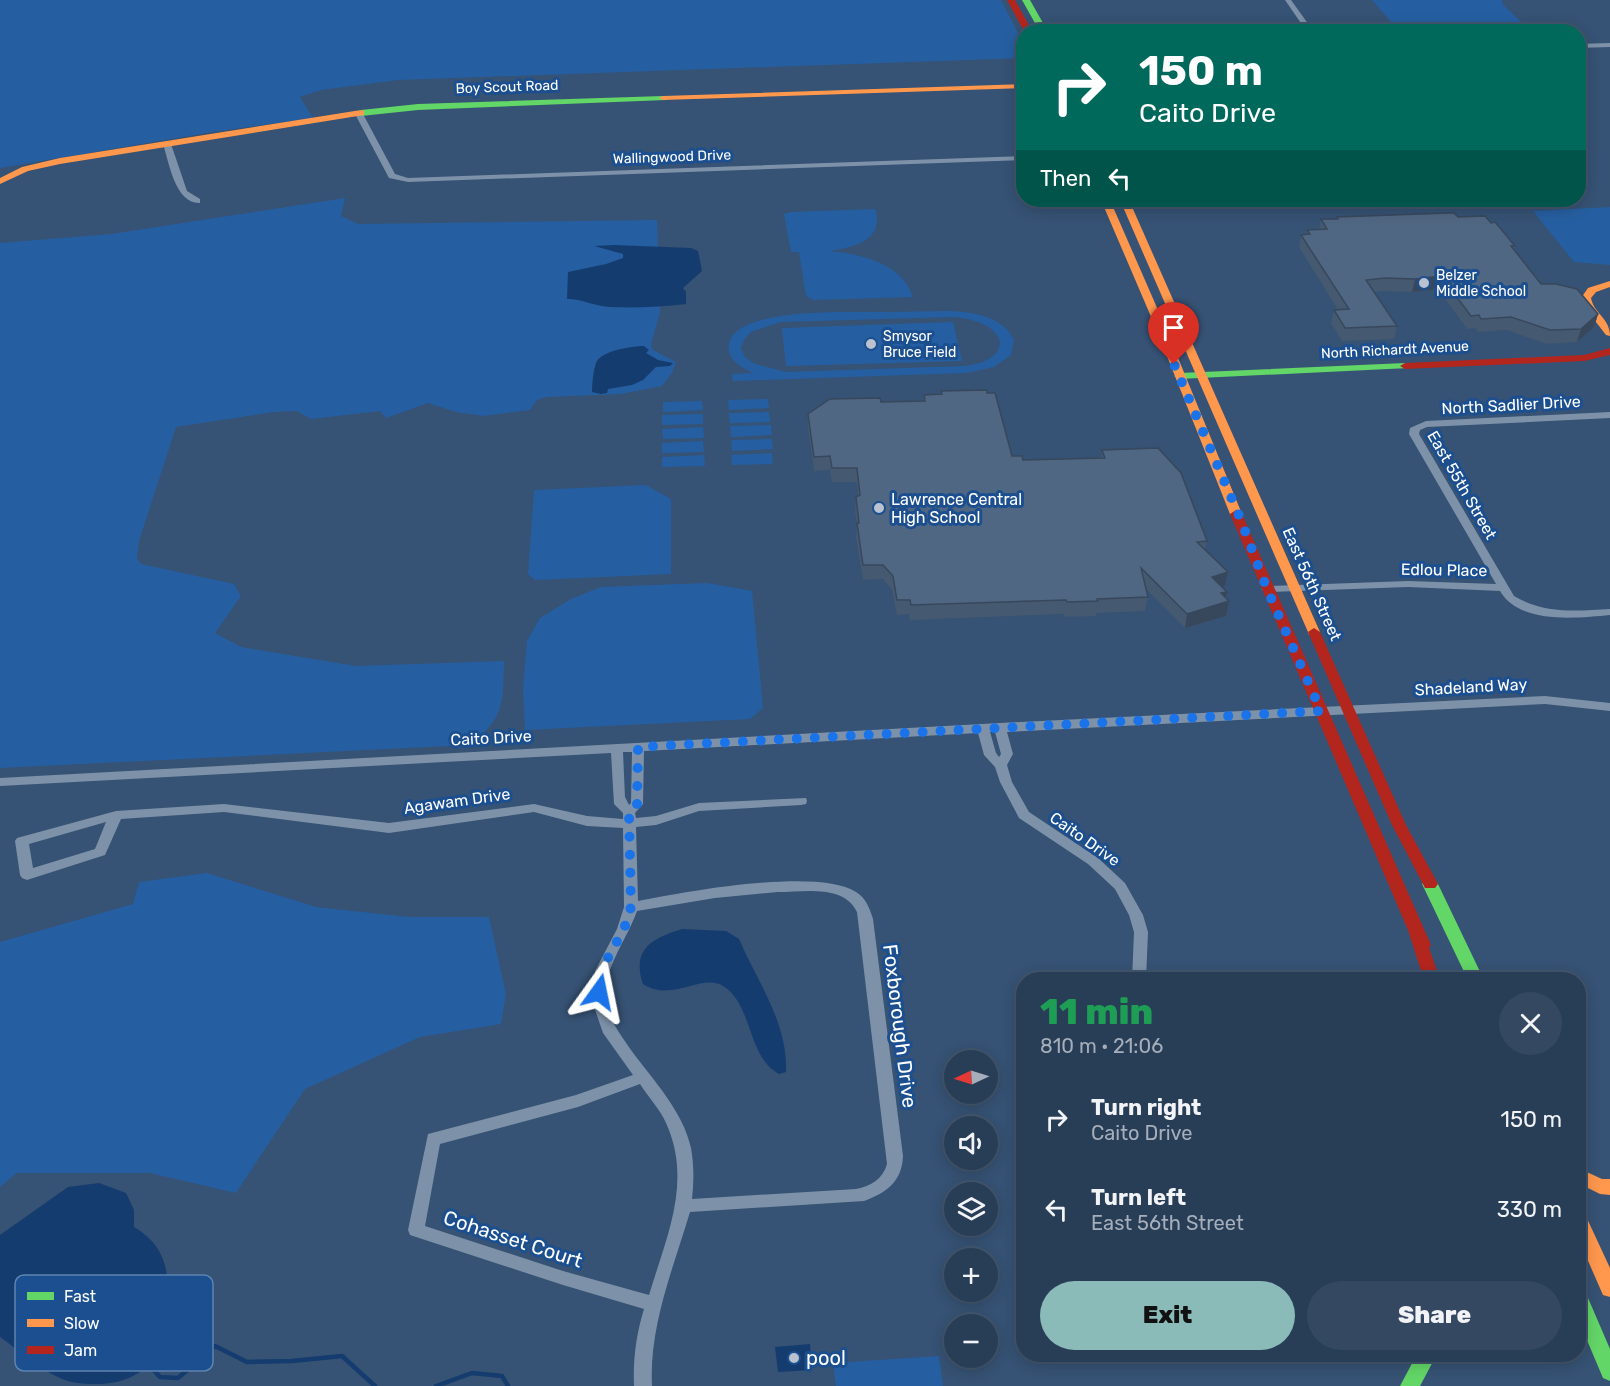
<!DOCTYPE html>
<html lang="en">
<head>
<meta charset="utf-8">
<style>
	:root { --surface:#283e57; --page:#344961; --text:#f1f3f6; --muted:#a5aeba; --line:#44576d; --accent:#8bbbb9 }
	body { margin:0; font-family:Rubik,sans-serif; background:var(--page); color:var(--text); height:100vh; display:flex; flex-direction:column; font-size:22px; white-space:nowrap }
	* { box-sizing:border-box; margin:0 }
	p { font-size:20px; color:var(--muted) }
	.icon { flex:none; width:33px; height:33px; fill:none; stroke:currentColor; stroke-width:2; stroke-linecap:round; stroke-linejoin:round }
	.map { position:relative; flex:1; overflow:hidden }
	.sheet { position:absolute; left:1016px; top:972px; width:570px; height:390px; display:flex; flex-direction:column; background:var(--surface); border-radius:24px; box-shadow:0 3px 15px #0003,0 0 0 2px var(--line) }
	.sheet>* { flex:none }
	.hud { position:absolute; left:1016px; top:24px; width:570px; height:183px; border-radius:24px; box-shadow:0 3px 15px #0003,0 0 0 2px var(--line); background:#00695c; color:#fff; overflow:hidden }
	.needle { width:39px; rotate:266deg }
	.fabs { position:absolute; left:944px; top:1050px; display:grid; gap:12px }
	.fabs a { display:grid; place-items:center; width:54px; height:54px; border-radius:50%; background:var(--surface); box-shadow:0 3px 15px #0003,0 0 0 2px var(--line); font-size:30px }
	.pin { position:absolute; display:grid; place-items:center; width:51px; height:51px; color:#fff; margin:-62px -26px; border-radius:50% 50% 50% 0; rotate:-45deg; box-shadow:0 0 6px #0007 }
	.pin .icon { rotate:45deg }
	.me { position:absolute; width:66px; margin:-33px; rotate:12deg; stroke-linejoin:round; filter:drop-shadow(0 0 4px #0008) }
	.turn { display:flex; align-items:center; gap:21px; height:126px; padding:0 24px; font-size:27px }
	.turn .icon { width:78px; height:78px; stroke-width:2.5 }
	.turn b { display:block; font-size:42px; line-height:51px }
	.then { display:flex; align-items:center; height:57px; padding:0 24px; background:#0003; gap:12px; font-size:22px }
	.round { display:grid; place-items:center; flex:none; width:63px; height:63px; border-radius:32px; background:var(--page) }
	.summary { display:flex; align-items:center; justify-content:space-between; height:102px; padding:0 24px }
	h1 { font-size:36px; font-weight:800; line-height:45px; color:#1e9e55 }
	.primary-button { display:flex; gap:12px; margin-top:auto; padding:12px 24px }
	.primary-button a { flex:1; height:69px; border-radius:36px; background:var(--accent); color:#111; font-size:24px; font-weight:800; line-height:69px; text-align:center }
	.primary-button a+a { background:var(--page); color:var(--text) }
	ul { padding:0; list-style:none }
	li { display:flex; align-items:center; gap:18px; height:90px; padding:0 24px }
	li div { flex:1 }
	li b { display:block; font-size:22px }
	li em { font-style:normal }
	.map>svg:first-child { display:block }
	.green { fill:#265fa1; fill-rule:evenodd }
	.water { fill:#153c6e }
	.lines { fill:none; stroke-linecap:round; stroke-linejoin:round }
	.stream { stroke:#153c6e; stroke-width:4.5 }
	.street { fill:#7d92a8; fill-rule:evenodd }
	.fast { fill:#63d668; fill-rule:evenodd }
	.slow { fill:#ff974d; fill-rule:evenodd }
	.jam { fill:#b3261e; fill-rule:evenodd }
	.wall { fill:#455971 }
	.shaded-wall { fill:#38485c }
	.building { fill:#506783; stroke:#38485c; stroke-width:1.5 }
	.route { stroke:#1a73e8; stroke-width:10; stroke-dasharray:0 18 }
	.poi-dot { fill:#b9c2ce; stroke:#1b4f8f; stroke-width:2 }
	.labels { text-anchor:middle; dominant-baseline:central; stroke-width:6; stroke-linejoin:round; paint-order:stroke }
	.far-street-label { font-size:14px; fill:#fff; stroke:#1b4f8f }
	.far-poi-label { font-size:14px; fill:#fff; stroke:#1b4f8f; text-anchor:start }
	.street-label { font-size:16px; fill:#fff; stroke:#1b4f8f }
	.poi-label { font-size:16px; fill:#fff; stroke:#1b4f8f; text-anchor:start }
	.near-street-label { font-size:20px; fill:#fff; stroke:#1b4f8f }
	.near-poi-label { font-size:20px; fill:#fff; stroke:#1b4f8f; text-anchor:start }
	.key { fill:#1b4f8f; stroke:#5f84b1; stroke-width:1.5 }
	.key-label { font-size:16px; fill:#fff }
</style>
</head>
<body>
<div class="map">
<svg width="1610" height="1386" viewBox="0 0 1610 1386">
	<rect width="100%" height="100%" fill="#365274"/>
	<path class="green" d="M0 0H1001L1023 42V58L398 80 321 90 300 97 313 118 212 132 0 168Z
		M1372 0H1502L1503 5 1531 31H1399Z
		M345 198 341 216 358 224 657 220 660 312 651 345 653 350 676 362 672 373 662 386 621 394 547 397 537 400 530 410 484 416 456 412 428 403 386 418 380 411 311 419 297 411 274 412 176 427 139 541 137 558 141 564 234 584 241 596 215 633 241 647 356 666 504 661C503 702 505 720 468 745L0 768V243L111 234Z
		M1358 200 1400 203 1563 200 1541 203 1351 208 1348 204 1369 203Z
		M1610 207V265L1574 262 1533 211Z
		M875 209C885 241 853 247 829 251 861 254 902 263 913 297L813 300 806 296 799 252H791L784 214 791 212Z
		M944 311C968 311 1003 315 1014 340L1011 355 994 367 967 373 733 381 732 374 753 373C742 367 725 359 729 343 739 305 857 313 889 312 907 312 926 311 944 311ZM954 317C971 319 993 323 1000 341 1000 359 980 364 965 366L786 372 755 364 745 357 741 348 744 340 751 332 780 322Z
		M953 322 962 361 786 366 782 328Z
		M768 399 769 408 729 410 728 400Z
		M702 401 703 410 663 412V402Z
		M769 412 770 422 730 423 729 413Z
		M703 414V424L662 425V415Z
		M771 425 772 435 731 437 730 426Z
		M703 427 704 438 663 439 662 429Z
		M772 439 773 449 732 451 731 440Z
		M703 441 704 452 662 453V443Z
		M772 453 773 464 732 465 731 455Z
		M704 455 705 466 662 467V457Z
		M646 485 671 499V574L535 580 528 574 534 490Z
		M707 583 752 591 763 708 750 719 525 730 523 688 527 641 540 618 571 599 601 587Z
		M207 873 316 907 409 917H489L506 994 501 1024 420 1037 305 1089 236 1193 150 1173H17L0 1187V942L133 904 139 882Z
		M939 1356 943 1386H836L833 1363Z"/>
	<path class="water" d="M614 245 691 248 698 251 702 271 683 288 686 292V304C661 307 634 308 609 307 594 306 582 299 567 299L568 272 606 264 623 258V254L594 246Z
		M644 346 649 350 646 353 658 360 673 363 670 366 656 367 643 380 632 385 608 389 607 393 601 394 592 392C592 383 593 372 596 363 600 351 632 346 644 346Z
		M682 929 726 931 739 939C758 983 788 1023 786 1072L779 1074C747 1057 753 1004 723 986 701 973 672 1003 643 984 631 949 653 938 682 929Z
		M99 1183 126 1193 134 1210V1227C166 1246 169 1271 168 1305 168 1314 169 1324 167 1333 159 1365 132 1383 101 1384 87 1384 72 1384 60 1378 37 1368 20 1351 0 1337V1235L68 1187Z
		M810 1344 812 1370 778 1372 775 1347Z"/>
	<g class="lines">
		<path class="stream" d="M149 1365 160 1377 178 1378 215 1346 247 1362 292 1361 342 1356 375 1386
			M436 1386 472 1373 502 1376 508 1386"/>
		<path class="street" d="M1285 0H1291L1314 32H1307Z
			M1610 43V47L1578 48V44Z
			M356 112 363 114 395 174 408 178 1023 156V160L408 182 389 178 355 114Z
			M164 142 171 144 187 191 200 199V203C175 204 169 162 163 144Z
			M1610 412V418L1427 427 1420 430 1419 434 1514 596C1544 614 1576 611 1610 609V615C1577 618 1520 625 1500 591L1408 587 1267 592 1261 589 1267 586 1408 581 1496 584 1409 434 1410 428 1426 421Z
			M1545 696 1610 703V711L1545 704 1007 732 1013 754 1007 765 1012 782 1029 812 1098 858 1125 883 1143 915 1148 932 1146 980H1132L1134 932 1129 915 1115 889 1088 864 1019 818 1000 782 995 767 984 755 978 733 644 751 643 804 635 813 636 818 656 816 699 803 806 798 807 801 806 804 801 805 699 811 656 825 636 827 638 901C684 892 818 867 856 892 866 898 870 909 873 919L903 1156C902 1182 886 1193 864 1201L690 1212C673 1269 649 1326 652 1386H634C633 1359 636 1335 644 1309L563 1285 416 1237 410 1235 408 1230 428 1134 576 1095 633 1075 603 1033 592 1001 595 971 617 929 624 907 623 828 587 826 534 812 389 833 224 812 121 819 105 855 27 880 22 878 20 875 15 841 17 838 116 811 224 804 389 823 534 804 587 816 623 819V813L614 804 611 753 0 786V778L1000 723ZM990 732H995L1001 754 999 757 996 753ZM623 752H632L631 803 629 805 625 797ZM106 822 95 849 33 868 29 844ZM778 892C803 892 844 884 857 912L887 1164C883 1179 871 1186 856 1189L692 1199C694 1182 694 1165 691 1148 683 1111 653 1080 631 1050 621 1035 609 1020 606 1002 602 969 627 940 637 911L715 898ZM640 1084C648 1097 660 1109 666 1123 693 1182 666 1238 649 1295L563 1271 425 1226 440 1144 578 1107Z"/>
		<path class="fast" d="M1022 0H1030L1048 32H1040Z
			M663 96H666V100L418 110 361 116 357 113 361 110 418 104Z
			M1405 363 1410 366 1409 368 1179 379 1174 376 1179 373Z
			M1430 879 1435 880 1438 884 1484 980H1468L1422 884 1425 880Z
			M1578 1289 1585 1291 1610 1349V1381L1603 1378 1578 1319Z
			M1417 1354H1437L1420 1386H1400Z"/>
		<path class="slow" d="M1023 84V88L663 100 659 98 663 96Z
			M361 110 364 111V115L60 164 28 171 0 184V178L22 167 60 158Z
			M1101 200H1110L1165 326 1242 514 1240 517 1236 518 1230 514 1155 326Z
			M1120 200H1129L1320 632 1319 635H1309L1308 632Z
			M1610 281V287L1596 292 1591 298C1594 314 1610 318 1610 336L1606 335 1582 304 1581 298 1588 288Z
			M1578 1168 1602 1179H1610V1195L1600 1194 1578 1183Z
			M1578 1209 1584 1212 1610 1268V1297L1603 1295 1578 1238Z"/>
		<path class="jam" d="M1007 0H1015L1031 29 1030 31H1024Z
			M1610 348V355L1584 361 1405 369 1400 366 1405 363 1584 355Z
			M1236 510 1242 514 1431 945 1429 948 1440 980H1424L1408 930 1230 514Z
			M1314 628 1320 632 1406 825 1438 884 1435 888H1425L1392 825 1308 632Z"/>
	</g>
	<path class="wall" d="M1184 200H1211L1207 202 1196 203Z
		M1337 217H1458L1515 246 1514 250 1541 284 1598 314 1594 327 1577 342 1547 344 1507 330 1478 332 1475 328 1467 329 1438 289 1412 292 1382 291 1374 292 1397 326 1394 339 1342 341 1331 323 1334 310H1338L1299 247 1301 235H1306L1307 230 1319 229 1321 219H1336Z
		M941 391 987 393 1012 456 1023 460 1101 458 1102 450 1207 541 1205 550 1228 572 1225 586 1222 587 1227 592 1226 598 1229 601 1226 616 1185 628 1146 589 1148 597 1145 611 1096 613V616L1065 617 1064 614 910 620 909 614 897 615 892 590 883 579 863 580 856 537 857 523 855 511 856 497 858 496 857 482H832L830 470 814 471 808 428V414L881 402 923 401 924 395 941 394Z"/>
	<path class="shaded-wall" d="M1441 276 1438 289 1412 292 1415 279Z
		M1598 314 1594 327 1577 342 1581 329Z
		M1228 572 1225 586 1210 591 1212 577Z
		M1227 592 1225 603 1229 601 1226 616 1185 628 1187 614 1221 593Z"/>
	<path class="building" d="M1448 213H1454L1458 217 1485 216 1491 223 1495 222 1515 246H1511L1541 284H1556L1577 289 1598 314 1581 329 1550 330 1511 317 1481 319 1479 315 1471 316 1441 276 1415 279 1385 278 1366 280 1397 326 1345 328 1334 310 1349 309 1301 235 1310 234 1307 230 1327 229 1321 219H1338L1337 217Z
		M987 390V393H995L1012 456H1022L1023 460 1105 458 1102 450 1158 448 1181 473 1207 541 1197 542 1228 572 1212 577 1227 592 1221 593 1229 601 1187 614 1141 568 1148 597 1097 599 1098 601 1067 602 1066 600 911 605 910 600H897L893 576 883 565H863L857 523H859L856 497 860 495 857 468H832L830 456 814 457 808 414 830 399 880 398 881 402 925 401 924 395 942 394 941 391Z"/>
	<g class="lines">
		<path class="route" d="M599 992 605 963 624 929 631 907 629 812 637 804 638 747 1321 711 1267 589 1240 518 1174 364"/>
	</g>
	<g class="poi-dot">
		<circle cx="1424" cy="283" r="6"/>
		<circle cx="871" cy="344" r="6"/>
		<circle cx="879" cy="508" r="6"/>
		<circle cx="794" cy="1358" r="6"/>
	</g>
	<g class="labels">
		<g class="far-street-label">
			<text transform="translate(507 87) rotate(-2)">Boy Scout Road</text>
			<text transform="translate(672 157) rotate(-2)">Wallingwood Drive</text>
			<text transform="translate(1395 350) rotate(-3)">North Richardt Avenue</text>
		</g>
		<g class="far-poi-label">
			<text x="1436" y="275">Belzer<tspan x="1436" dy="16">Middle School</tspan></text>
			<text x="883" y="336">Smysor<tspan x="883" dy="16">Bruce Field</tspan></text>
		</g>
		<g class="street-label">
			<text transform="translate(1511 405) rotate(-3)">North Sadlier Drive</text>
			<text transform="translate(1462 485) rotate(60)">East 55th Street</text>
			<text transform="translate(1444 570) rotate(1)">Edlou Place</text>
			<text transform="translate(1312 584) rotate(66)">East 56th Street</text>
			<text transform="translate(1471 687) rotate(-3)">Shadeland Way</text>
			<text transform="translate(491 738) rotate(-3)">Caito Drive</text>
			<text transform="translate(457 801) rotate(-8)">Agawam Drive</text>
			<text transform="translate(1085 839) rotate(35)">Caito Drive</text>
		</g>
		<g class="poi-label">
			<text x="891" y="499">Lawrence Central<tspan x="891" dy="18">High School</tspan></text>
		</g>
		<g class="near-street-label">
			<text transform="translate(900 1026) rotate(83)">Foxborough Drive</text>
			<text transform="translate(513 1239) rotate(18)">Cohasset Court</text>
		</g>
		<g class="near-poi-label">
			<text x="806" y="1358">pool</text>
		</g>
	</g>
	<rect x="15" y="1275" width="198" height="96" rx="9" class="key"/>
	<rect x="27" y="1292" width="27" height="8" fill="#63d668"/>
	<rect x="27" y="1319" width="27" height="8" fill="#ff974d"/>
	<rect x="27" y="1346" width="27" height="8" fill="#b3261e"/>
	<g class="key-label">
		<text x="64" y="1302">Fast</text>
		<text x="64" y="1329">Slow</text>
		<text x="64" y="1356">Jam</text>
	</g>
</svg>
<div class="fabs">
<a><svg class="needle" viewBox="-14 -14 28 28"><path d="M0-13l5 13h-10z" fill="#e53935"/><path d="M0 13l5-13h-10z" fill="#a5aeba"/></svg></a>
<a><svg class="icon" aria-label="sound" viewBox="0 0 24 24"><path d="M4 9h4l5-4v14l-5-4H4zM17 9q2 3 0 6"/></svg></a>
<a><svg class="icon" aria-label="layers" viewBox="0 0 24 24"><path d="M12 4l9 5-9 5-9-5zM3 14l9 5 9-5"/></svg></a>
<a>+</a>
<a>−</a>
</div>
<div class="pin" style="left:1174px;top:364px;background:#d93025"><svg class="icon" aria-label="arrive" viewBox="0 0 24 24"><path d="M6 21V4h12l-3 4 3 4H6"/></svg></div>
<svg class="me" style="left:599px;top:992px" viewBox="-20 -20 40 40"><path d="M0-17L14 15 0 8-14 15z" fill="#1a73e8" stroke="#fff" stroke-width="4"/></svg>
<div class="hud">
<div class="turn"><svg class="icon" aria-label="right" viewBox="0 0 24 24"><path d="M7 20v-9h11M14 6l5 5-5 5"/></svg><div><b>150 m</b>Caito Drive</div></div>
<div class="then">Then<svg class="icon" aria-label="left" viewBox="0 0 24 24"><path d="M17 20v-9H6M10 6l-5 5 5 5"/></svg></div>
</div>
<section class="sheet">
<div class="summary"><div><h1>11 min</h1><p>810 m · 21:06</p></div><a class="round"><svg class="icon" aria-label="close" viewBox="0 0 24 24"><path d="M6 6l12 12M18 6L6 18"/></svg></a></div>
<ul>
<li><svg class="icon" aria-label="right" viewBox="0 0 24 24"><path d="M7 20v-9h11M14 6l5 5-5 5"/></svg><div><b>Turn right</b><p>Caito Drive</p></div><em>150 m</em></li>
<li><svg class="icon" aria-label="left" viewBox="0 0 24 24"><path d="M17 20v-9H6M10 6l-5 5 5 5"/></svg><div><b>Turn left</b><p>East 56th Street</p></div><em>330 m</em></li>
</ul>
<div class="primary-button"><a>Exit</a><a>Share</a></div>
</section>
</div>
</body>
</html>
